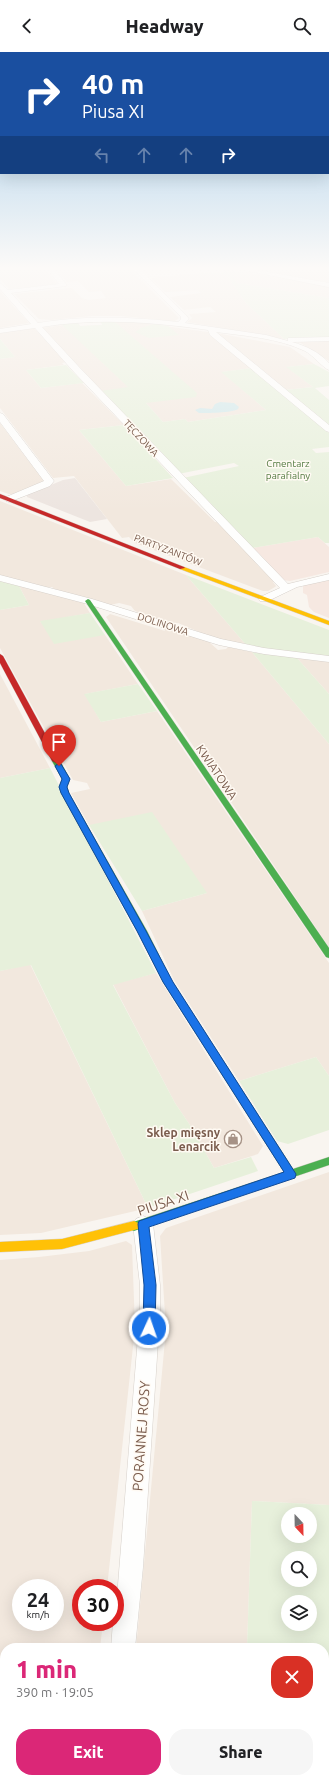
<!DOCTYPE html>
<html lang="en">
<head>
<meta charset="utf-8">
<style>
	:root { --surface:#fff; --page:#f6f6f6; --text:#202124; --muted:#757577; --accent:#db2777 }
	body { margin:0; font-family:Ubuntu,sans-serif; background:var(--page); color:var(--text); height:100vh; display:flex; flex-direction:column; font-size:15px; white-space:nowrap }
	* { box-sizing:border-box; margin:0 }
	p { font-size:13px; color:var(--muted) }
	.icon { flex:none; width:22px; height:22px; fill:none; stroke:currentColor; stroke-width:2; stroke-linecap:round; stroke-linejoin:round }
	.map { position:relative; flex:1; overflow:hidden }
	.sheet { position:absolute; left:0px; top:1591px; width:329px; height:140px; display:flex; flex-direction:column; background:var(--surface); border-radius:16px 16px 0 0; box-shadow:0 4px 16px #0002 }
	.sheet>* { flex:none }
	.hud { position:absolute; left:0px; top:0px; width:329px; height:122px; box-shadow:0 4px 16px #0002; background:#1a4fa0; color:#fff; overflow:hidden }
	.needle { width:26px; rotate:158deg }
	.buttons { position:absolute; left:281px; top:1455px; display:grid; gap:8px }
	.buttons a { display:grid; place-items:center; width:36px; height:36px; border-radius:50%; background:var(--surface); box-shadow:0 4px 16px #0002; font-size:20px }
	.speed { position:absolute; left:12px; top:1527px; display:flex; gap:8px; font-size:20px; font-weight:700; text-align:center }
	.speed>* { display:grid; place-content:center; width:52px; height:52px; border-radius:50%; background:var(--surface); box-shadow:0 4px 16px #0002; line-height:1 }
	.speed small { font-size:10px; font-weight:400 }
	.speed .limit { border:6px solid #d22; background:#fff; color:#111 }
	.pin { position:absolute; display:grid; place-items:center; width:34px; height:34px; color:#fff; margin:-41px -17px; border-radius:50% 50% 50% 0; rotate:-45deg; box-shadow:0 0 4px #0007 }
	.pin .icon { rotate:45deg }
	.me { position:absolute; width:44px; margin:-22px; rotate:3deg; stroke-linejoin:round; filter:drop-shadow(0 0 3px #0008) }
	.turn { display:flex; align-items:center; gap:14px; height:84px; padding:0 16px; font-size:18px }
	.turn .icon { width:52px; height:52px; stroke-width:2.5 }
	.turn b { display:block; font-size:28px; line-height:34px }
	.lanes { display:flex; align-items:center; height:38px; padding:0 16px; background:#0003; justify-content:center; gap:20px; direction:ltr }
	.lanes .off { opacity:.35 }
	.round { display:grid; place-items:center; flex:none; width:42px; height:42px; border-radius:16px; background:var(--page) }
	.summary { display:flex; align-items:center; justify-content:space-between; height:68px; padding:0 16px }
	h1 { font-size:24px; font-weight:800; line-height:30px; color:var(--accent) }
	.primary-button { display:flex; gap:8px; margin-top:auto; padding:8px 16px }
	.primary-button a { flex:1; height:46px; border-radius:16px; background:var(--accent); color:#fff; font-size:16px; font-weight:800; line-height:46px; text-align:center }
	.primary-button a+a { background:var(--page); color:var(--text) }
	header { display:flex; justify-content:space-between; align-items:center; height:52px; padding:0 16px; background:var(--surface); font-size:18px; font-weight:800 }
	.map>svg:first-child { display:block }
	.residential { fill:#f2e8de; fill-rule:evenodd }
	.commercial { fill:#f6e8e1 }
	.industrial { fill:#ede5e0 }
	.green { fill:#e7f0db; fill-rule:evenodd }
	.water { fill:#d0e8ea }
	.lines { fill:none; stroke-linecap:round; stroke-linejoin:round }
	.street-casing { stroke:#d7d1cb; stroke-width:1 }
	.fast-casing { stroke:#d9d2cb; stroke-width:1 }
	.slow-casing { stroke:#d9d2cb; stroke-width:1 }
	.jam-casing { stroke:#d9d2cb; stroke-width:1 }
	.street { fill:#fefefd; fill-rule:evenodd }
	.fast { fill:#4caf50; fill-rule:evenodd }
	.slow { fill:#ffc107; fill-rule:evenodd }
	.jam { fill:#c62828; fill-rule:evenodd }
	.route { fill:#1a73e8; stroke:#114b97 }
	.labels { text-anchor:middle; dominant-baseline:central; stroke-width:3; stroke-linejoin:round; paint-order:stroke }
	.far-street-label { font-size:10px; fill:#7a5c4d; stroke:#fffaf3 }
	.far-park-label { font-size:10px; fill:#537a41; stroke:#fffaf3 }
	.street-label { font-size:12px; fill:#7a5c4d; stroke:#fffaf3 }
	.poi-label { font-size:12px; font-weight:bold; fill:#7a5c4d; stroke:#fffaf3; text-anchor:end }
	.near-street-label { font-size:14px; fill:#7a5c4d; stroke:#fffaf3 }
</style>
</head>
<body>
<header><svg class="icon" aria-label="back" viewBox="0 0 24 24"><path d="M15 5l-7 7 7 7"/></svg>Headway<svg class="icon" aria-label="search" viewBox="0 0 24 24"><circle cx="10" cy="10" r="6"/><path d="M15 15l6 6"/></svg></header>
<div class="map">
<svg width="329" height="1731" viewBox="0 0 329 1731">
	<rect width="100%" height="100%" fill="#f9f5f0"/>
	<path class="residential" d="M0 218H45L57 232 9 237 0 227Z
		M57 218H131L179 266 175 269H170L121 264H92L51 268 39 267 14 242 69 236H72L82 246 89 248 106 246 101 239 89 240 78 229 67 230Z
		M256 218 329 219V231L327 230Z
		M244 220 329 235V246L237 231 233 225Z
		M189 222H226L246 251 284 287 187 270 192 266 189 262H190L216 260 210 255 184 258 170 245 201 241 198 238 168 240H165L151 226Z
		M0 239 29 271 0 276Z
		M101 269H127L208 280 252 316 222 320 266 358 188 370 185 367 163 370 146 351 100 339 41 276 78 271 80 274 102 273Z
		M34 276 67 310 62 311 64 313 26 318 41 336 82 331 124 373 79 378 126 434 171 427 215 470H218L275 529 273 530 276 534 275 535 268 539H263L135 491 129 485 122 486 74 424 53 426 0 356V307L15 305 0 287V281Z
		M217 281 290 295 314 312 287 315 313 335 285 338Z
		M329 288V309L299 290Z
		M0 371 44 429 14 442H9L0 439Z
		M0 449 186 523 247 594 211 585 178 571 172 572 135 559 131 554 119 551 110 553 56 538 52 535H42L0 523Z
		M19 534 82 548 90 561 40 570 105 583 138 632 85 642 101 670 157 659 329 911V1024L316 1005 239 1029 174 928 142 859 207 841 89 773 71 741 90 737 87 731 73 728 0 596V558L29 553Z
		M110 562 165 579 162 573 208 589 218 598 226 597 228 595 252 600 329 692V895L106 565Z
		M297 606 329 609V642Z
		M0 622 50 716 0 726Z
		M30 912 148 1156 41 1181 0 1183V919Z
		M156 921 263 1094 258 1102 214 1116 192 1076 175 1051 113 932Z
		M329 1120V1453L252 1449 247 1596H136L166 1278 160 1184 166 1176Z
		M126 1189 132 1193 135 1276 107 1536H81V1570H103L100 1596H5V1726H86V1731H0V1208L39 1205 89 1199ZM21 1536H55V1570H21Z
		M125 1726H243V1731H124Z"/>
	<path class="commercial" d="M318 485 329 495V520L290 529 283 528 252 496Z
		M329 527V566L314 560 309 555 307 543 303 541V533Z"/>
	<path class="industrial" d="M75 426 107 467 90 470 27 445V443L63 428Z"/>
	<path class="green" d="M223 218 244 220 233 225 237 231 329 246V285L284 287 246 251 226 222 215 223 188 221H224Z
		M101 269H114L197 341 196 345 146 351 163 370 185 367 188 370 266 358 221 320 252 316 329 381V395L312 397 316 401 329 400V491H325L318 485 252 496 183 426 239 414 234 411 178 422 100 339 128 335 61 272 78 271 80 274 102 273Z
		M154 272 168 274 179 283 149 286 135 280 141 276Z
		M0 287 15 305 0 307Z
		M314 312 329 320V334L315 336 329 348V373L285 338 313 335 286 315Z
		M66 313 84 331 41 336 26 318Z
		M124 373 173 426 126 434 79 378Z
		M186 523 329 578V605L247 594Z
		M0 529 19 534 29 553 0 558Z
		M90 561 105 583 54 592 40 569Z
		M252 600 297 606 329 642V692Z
		M138 632 157 659 101 670 84 642Z
		M50 716 156 921 113 933 175 1051 192 1076 214 1116 251 1105 258 1119 148 1156 31 913 0 919V726Z
		M152 760 207 841 142 859 89 773Z
		M316 1005 329 1024V1078L288 1092 277 1089 239 1029Z
		M252 1449 329 1453V1652L324 1656V1596H247ZM288 1462H310V1484H288ZM288 1506H310V1528H288ZM288 1550H310V1572H288Z
		M243 1726H307V1731H243Z"/>
	<path class="water" d="M220 350 234 351 239 355 238 357C233 361 206 361 199 361L195 358 200 356 212 357 215 352Z"/>
	<g class="lines">
		<defs>
			<path id="street" d="M48 218H55L66 232V234L11 241 38 271C89 263 128 265 178 270L181 267V265L134 218H141L186 263 189 267 185 271 266 283 288 289V286H291L329 285V289L292 290C306 294 319 300 329 311V318C323 316 313 303 305 299 278 286 245 284 216 280L329 373V380L326 379 210 283 208 278C152 270 97 266 42 275L79 315 288 532 329 522V528L297 535 268 549H260L259 547 260 545 280 536 73 319 35 276 0 281V277L31 272 0 237V231L8 238 59 232Z
				M243 218H257L329 231V235Z
				M0 361 3 362 54 429 50 434 9 450 6 449 4 447 6 445 44 429 0 370Z
				M0 523 92 547 221 587 264 596 329 604V610L264 602 219 593 84 551 0 529Z
				M143 1164 150 1167 153 1172 160 1233V1260L143 1515 135 1596H111L113 1570H115L140 1260V1233L133 1172 136 1167Z
				M97 1726H123L122 1731H96Z"/>
			<path id="fast" d="M88 547 90 548 329 896V906L326 905 85 549Z
				M53 707H59L70 727 67 735 69 741 147 879 172 929 293 1117 329 1105V1113L134 1179 130 1177 128 1174 130 1171 284 1120 163 930 137 879 61 741 59 735 62 727 52 709Z"/>
			<path id="slow" d="M180 515H184L329 569V573L180 517Z
				M134 1169 138 1171 140 1174 138 1177 62 1197 0 1200V1190L62 1187Z"/>
			<path id="jam" d="M0 442 184 515 185 516 180 517 0 446Z
				M0 602 3 604 60 709 59 711H56L52 709 0 611Z"/>
		</defs>
		<use href="#street" class="street-casing"/>
		<use href="#fast" class="fast-casing"/>
		<use href="#slow" class="slow-casing"/>
		<use href="#jam" class="jam-casing"/>
		<use href="#street" class="street"/>
		<use href="#fast" class="fast"/>
		<use href="#slow" class="slow"/>
		<use href="#jam" class="jam"/>
	</g>
	<linearGradient id="sky" x2="0" y2="1"><stop stop-color="#9ec9e9"/><stop offset="0.47" stop-color="#fcfaf8"/><stop offset="1" stop-color="#fcfaf8" stop-opacity="0"/></linearGradient>
	<rect width="329" height="460" fill="url(#sky)"/>
	<path class="route" d="M59 711 61 712 70 727 67 735 69 741 146 879 173 930 296 1122 295 1126 149 1175 156 1233 155 1276 154 1280 149 1282 145 1280 143 1276 144 1233 138 1172 139 1169 284 1120 163 930 137 879 61 741 59 735 62 727 55 714Z"/>
	<defs>
		<symbol id="shop-ring" viewBox="-11 -11 22 22"><circle r="9.5" fill="#fffaf3" stroke="#a69286" stroke-width="1.5"/><path d="M-5-2.5h2.3a2.7 3.5 0 0 1 5.4 0H5L5.5 6h-11ZM-1.5-2.5h3a1.5 2.3 0 0 0-3 0Z" fill="#a69286"/></symbol>
	</defs>
	<g fill-rule="evenodd">
		<use href="#shop-ring" x="223" y="1077" width="20" height="20"/>
	</g>
	<g class="labels">
		<g class="far-street-label">
			<text transform="translate(141 386) rotate(47)">TĘCZOWA</text>
			<text transform="translate(168 498) rotate(21)">PARTYZANTÓW</text>
			<text transform="translate(163 572) rotate(18)">DOLINOWA</text>
		</g>
		<g class="far-park-label">
			<text x="288" y="411">Cmentarz<tspan x="288" dy="12">parafialny</tspan></text>
		</g>
		<g class="street-label">
			<text transform="translate(217 720) rotate(56)">KWIATOWA</text>
		</g>
		<g class="poi-label">
			<text x="220" y="1080">Sklep mięsny<tspan x="220" dy="14">Lenarcik</tspan></text>
		</g>
		<g class="near-street-label">
			<text transform="translate(163 1151) rotate(-18)">PIUSA XI</text>
			<text transform="translate(141 1384) rotate(-86)">PORANNEJ ROSY</text>
		</g>
	</g>
</svg>
<div class="buttons">
<a><svg class="needle" viewBox="-14 -14 28 28"><path d="M0-13l5 13h-10z" fill="#e53935"/><path d="M0 13l5-13h-10z" fill="#757577"/></svg></a>
<a><svg class="icon" aria-label="search" viewBox="0 0 24 24"><circle cx="10" cy="10" r="6"/><path d="M15 15l6 6"/></svg></a>
<a><svg class="icon" aria-label="layers" viewBox="0 0 24 24"><path d="M12 4l9 5-9 5-9-5zM3 14l9 5 9-5"/></svg></a>
</div>
<div class="speed"><div>24<small>km/h</small></div><div class="limit">30</div></div>
<div class="pin" style="left:59px;top:714px;background:#d93025"><svg class="icon" aria-label="arrive" viewBox="0 0 24 24"><path d="M6 21V4h12l-3 4 3 4H6"/></svg></div>
<svg class="me" style="left:149px;top:1276px" viewBox="-20 -20 40 40"><circle r="17" fill="#1a73e8" stroke="#fff" stroke-width="3"/><path d="M0-11L8 9 0 5-8 9z" fill="#fff"/></svg>
<div class="hud">
<div class="turn"><svg class="icon" aria-label="right" viewBox="0 0 24 24"><path d="M7 20v-9h11M14 6l5 5-5 5"/></svg><div><b>40 m</b>Piusa XI</div></div>
<div class="lanes"><svg class="icon off" aria-label="left" viewBox="0 0 24 24"><path d="M17 20v-9H6M10 6l-5 5 5 5"/></svg><svg class="icon off" aria-label="ahead" viewBox="0 0 24 24"><path d="M12 20V5M6 11l6-6 6 6"/></svg><svg class="icon off" aria-label="ahead" viewBox="0 0 24 24"><path d="M12 20V5M6 11l6-6 6 6"/></svg><svg class="icon" aria-label="right" viewBox="0 0 24 24"><path d="M7 20v-9h11M14 6l5 5-5 5"/></svg></div>
</div>
<section class="sheet">
<div class="summary"><div><h1>1 min</h1><p>390 m · 19:05</p></div><a class="round" style="background:#d93025;color:#fff"><svg class="icon" aria-label="close" viewBox="0 0 24 24"><path d="M6 6l12 12M18 6L6 18"/></svg></a></div>
<div class="primary-button"><a>Exit</a><a>Share</a></div>
</section>
</div>
</body>
</html>
